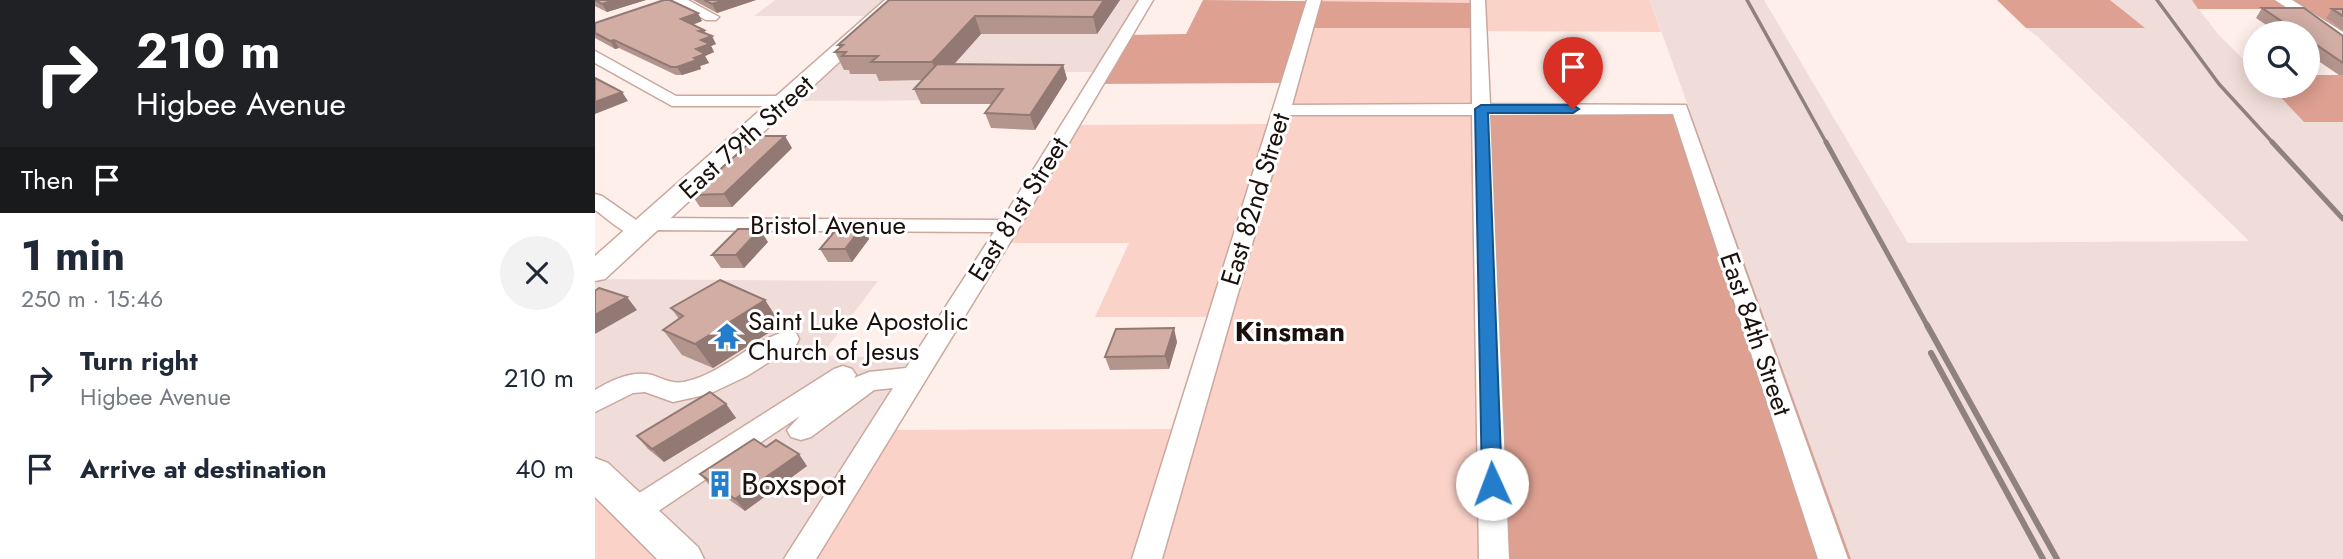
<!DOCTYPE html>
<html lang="en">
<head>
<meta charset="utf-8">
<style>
	:root { --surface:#fff; --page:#f2f2f3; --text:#1f2937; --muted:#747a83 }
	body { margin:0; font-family:Jost,sans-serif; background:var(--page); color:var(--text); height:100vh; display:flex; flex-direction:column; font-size:26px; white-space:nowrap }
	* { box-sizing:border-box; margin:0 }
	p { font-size:23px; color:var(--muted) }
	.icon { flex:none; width:38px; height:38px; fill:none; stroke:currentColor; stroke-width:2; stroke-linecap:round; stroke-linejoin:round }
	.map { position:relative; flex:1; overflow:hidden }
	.details { display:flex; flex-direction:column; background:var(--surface); width:595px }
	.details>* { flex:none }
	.top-card { background:#202124; color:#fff; overflow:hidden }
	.buttons { position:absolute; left:1648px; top:21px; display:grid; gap:14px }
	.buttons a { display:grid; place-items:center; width:77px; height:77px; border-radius:50%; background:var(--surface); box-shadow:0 4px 18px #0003; font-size:35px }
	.pin { position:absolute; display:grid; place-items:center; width:60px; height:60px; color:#fff; margin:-72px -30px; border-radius:50% 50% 50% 0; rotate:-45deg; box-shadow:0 0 7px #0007 }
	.pin .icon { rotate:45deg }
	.me { position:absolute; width:77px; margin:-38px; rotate:358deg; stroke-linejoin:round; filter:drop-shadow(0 0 5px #0008) }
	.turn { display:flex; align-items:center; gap:24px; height:147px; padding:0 21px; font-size:32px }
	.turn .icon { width:91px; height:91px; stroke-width:2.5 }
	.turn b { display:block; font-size:49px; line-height:60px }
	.then { display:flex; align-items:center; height:66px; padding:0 21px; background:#0003; gap:14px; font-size:26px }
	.round { display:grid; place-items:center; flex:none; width:74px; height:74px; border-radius:37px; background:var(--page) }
	.head { display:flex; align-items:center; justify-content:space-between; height:119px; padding:0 21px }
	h1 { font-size:42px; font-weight:700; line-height:52px }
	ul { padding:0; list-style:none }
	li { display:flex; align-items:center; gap:21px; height:91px; padding:0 21px }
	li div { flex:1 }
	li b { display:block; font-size:26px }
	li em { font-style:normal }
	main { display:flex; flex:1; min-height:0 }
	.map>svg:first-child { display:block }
	.built { fill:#f0ddd9 }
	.green { fill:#fad2c8 }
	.forest { fill:#dda091 }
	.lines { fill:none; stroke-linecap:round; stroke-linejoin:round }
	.minor-casing { stroke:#cba79e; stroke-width:3 }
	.major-casing { stroke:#cba79e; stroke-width:3 }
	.minor { fill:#fff; fill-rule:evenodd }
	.major { fill:#fff; fill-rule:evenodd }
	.rail-far2 { stroke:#8f827e; stroke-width:3.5 }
	.rail-far1 { stroke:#8f827e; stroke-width:5 }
	.rail { stroke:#8f827e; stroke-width:6 }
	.wall { fill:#b4958d }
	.shaded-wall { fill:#927973 }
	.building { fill:#d1ada4; stroke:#927973; stroke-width:2 }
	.route { fill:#247dca; stroke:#175183; stroke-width:2 }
	.labels { text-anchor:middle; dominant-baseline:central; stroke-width:6; stroke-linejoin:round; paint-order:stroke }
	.street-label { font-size:26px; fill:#1c100d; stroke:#fff }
	.poi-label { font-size:26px; fill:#1c100d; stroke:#fff; text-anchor:start }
	.neighbourhood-label { font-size:28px; font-weight:bold; fill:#1c100d; stroke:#fff }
	.near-poi-label { font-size:32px; fill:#1c100d; stroke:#fff; text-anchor:start }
</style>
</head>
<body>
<main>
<section class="details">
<div class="top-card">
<div class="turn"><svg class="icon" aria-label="right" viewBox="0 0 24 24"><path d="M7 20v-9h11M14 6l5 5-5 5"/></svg><div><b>210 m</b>Higbee Avenue</div></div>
<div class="then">Then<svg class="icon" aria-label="arrive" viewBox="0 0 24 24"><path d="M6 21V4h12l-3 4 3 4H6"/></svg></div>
</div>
<div class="head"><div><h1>1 min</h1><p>250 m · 15:46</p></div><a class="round"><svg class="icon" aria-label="close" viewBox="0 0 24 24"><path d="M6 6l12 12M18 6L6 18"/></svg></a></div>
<ul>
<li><svg class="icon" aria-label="right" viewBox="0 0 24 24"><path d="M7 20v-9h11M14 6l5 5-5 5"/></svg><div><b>Turn right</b><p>Higbee Avenue</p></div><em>210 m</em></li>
<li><svg class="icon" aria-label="arrive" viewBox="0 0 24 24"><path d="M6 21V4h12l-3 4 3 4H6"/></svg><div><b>Arrive at destination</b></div><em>40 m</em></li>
</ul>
</section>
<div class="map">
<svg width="1748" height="559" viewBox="0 0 1748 559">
	<rect width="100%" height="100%" fill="#feefeb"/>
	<path class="built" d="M180 0H551L507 72H417L395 100 192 101 283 16H159Z
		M1055 0H1169L1313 243 1654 241 1443 37 1431 28H1548L1515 0H1597L1622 33 1661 72V86H1675L1709 122H1748V559H1256Z
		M0 279 283 281 226 356 331 358 204 559H76L0 473Z"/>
	<path class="green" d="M719 0H1055L1066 32 885 31 899 559H204L285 430 591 429 625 317H500L534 243H403L475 125 682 124 711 28H884L883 3H718Z
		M0 473 76 559H0Z"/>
	<path class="forest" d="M608 0 883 3 884 28H711L694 83 500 84 530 35 591 34Z
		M1402 0H1515L1550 28H1431Z
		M1597 0H1748V39L1701 9H1603Z
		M1713 75H1748V122H1709L1675 86H1713Z
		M886 109H1094L1256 559H899Z"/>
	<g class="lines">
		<defs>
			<path id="minor" d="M74 0H93L124 17 121 20H111Z
				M544 0H558L425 226 221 559H189L298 388 279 390 216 437 206 440 196 437 192 430 205 416 50 520 40 523 30 520 25 511 30 502 239 369 248 366 257 369 261 375 259 378 274 372 311 368 399 232 55 230 53 237C34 241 15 220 0 210V194L7 196 44 222 53 218 407 220Z
				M712 0H726L697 105 877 104 876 0H890L895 104 1091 105 1253 559H1223L1078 114 895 115 914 559H884L877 115H694L567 559H537Z
				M1680 0H1697L1748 32V44Z
				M0 51 81 96H192L201 101 192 106H77L0 63Z
				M192 331 201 333 204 339 201 345 152 376 114 394 78 402 50 392 38 393 0 412V390C17 380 37 370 57 375 68 379 77 384 89 382 128 374 155 341 192 331Z"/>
			<path id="major" d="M290 0H311L10 279 0 281V256Z
				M0 458 13 463 103 547 109 559H62L0 497Z"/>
		</defs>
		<use href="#minor" class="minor-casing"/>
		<use href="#major" class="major-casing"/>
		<use href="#minor" class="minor"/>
		<use href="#major" class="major"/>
		<path class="rail-far2" d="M1152 0 1232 144
			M1562 0 1624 84 1679 144"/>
		<path class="rail-far1" d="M1231 142 1333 327
			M1677 142 1748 219"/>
		<path class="rail" d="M1332 325 1462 559
			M1336 353 1448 559"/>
	</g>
	<path class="wall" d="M0 0H51L12 12 0 6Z
		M98 0H161L122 13Z
		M294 0H525L502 34H386L359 64 468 65 472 79 440 130 396 128 390 113 397 104H326L319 89 327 80 284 81 281 74H255L254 70H249L240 52 245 48 243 45Z
		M1667 8 1748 36V75H1744L1713 54V33H1683L1661 18Z
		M1737 9H1748V31L1731 18Z
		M107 21 98 25 109 30 111 34 121 44 116 46 119 52 110 56 114 63 105 66 106 69 87 75H81L24 48 20 49 0 38V23Z
		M197 148 137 207H105L97 195Z
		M268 226 274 239 257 262H233L225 249Z
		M173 242 149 268H126L117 255Z
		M170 300 186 325 118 368 87 355 68 330 84 319 76 308Z
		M582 342 574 369 515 370 510 357Z
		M131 404 141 418 69 462 53 449 42 436Z
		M212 466 150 511 115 486 105 474Z"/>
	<path class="shaded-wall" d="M19 0H51L12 12 7 4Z
		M130 0H161L122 13 117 4Z
		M509 0H525L502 34 498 17Z
		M103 13 107 21 90 27 86 19Z
		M380 16 386 34 345 80 337 62Z
		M109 30 113 38 117 36 121 44 116 46 119 52 110 56 114 63 105 66 106 69 87 75 82 67 99 58 104 31Z
		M19 40 24 48 20 49 15 41Z
		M468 65 472 79 440 130 435 115Z
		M27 92 33 101 0 114V102Z
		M190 136 197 148 137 207 129 194Z
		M268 226 274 239 257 262 250 249Z
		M165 229 173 242 149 268 141 255Z
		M32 297 42 310 0 334V315Z
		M170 300 186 325 118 368 100 344Z
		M579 328 582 342 574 369 570 356Z
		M131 404 141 418 69 462 57 449Z
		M204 454 212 466 150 511 140 499Z"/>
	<path class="building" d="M0 0H19L7 4Z
		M69 0H75L103 13 86 19 109 30 104 31 117 36 106 40 115 44 101 49 110 54 99 58 102 60 82 67H76L19 40 15 41 0 33V23Z
		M109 0H130L117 4Z
		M294 0H509L498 17 380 16 337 62H276L283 56H247L251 52H240L248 45H243Z
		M1667 8H1709L1748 36V63L1713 39V33H1704Z
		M1737 9H1748V16Z
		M342 64 468 65 435 115 390 113 408 89H319Z
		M0 78 27 92 0 102Z
		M162 136H190L129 194 97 195Z
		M244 226H268L250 249H225Z
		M143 229H165L141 255H117Z
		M125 280 170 300 100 344 68 330 88 316 76 308Z
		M4 288 32 297 0 315V291Z
		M579 328 570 356 510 357 521 329Z
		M115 392 131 404 57 449 42 436Z
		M159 439 171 447 181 440 204 454 140 499 105 474Z"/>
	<path class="route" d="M886 105H978L984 109 978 113H893L907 484 904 489 897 492 890 489 887 484 880 109Z"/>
	<defs>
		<symbol id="temple-bare" viewBox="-9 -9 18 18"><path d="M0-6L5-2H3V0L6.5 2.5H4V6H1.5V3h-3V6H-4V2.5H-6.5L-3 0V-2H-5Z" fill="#247dca" stroke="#fff" stroke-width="2.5" paint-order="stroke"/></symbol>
		<symbol id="building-bare" viewBox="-9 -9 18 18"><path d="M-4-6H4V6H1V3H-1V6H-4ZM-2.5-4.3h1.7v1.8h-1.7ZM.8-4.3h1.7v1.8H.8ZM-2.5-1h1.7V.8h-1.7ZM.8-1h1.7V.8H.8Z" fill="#247dca" stroke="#fff" stroke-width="2.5" paint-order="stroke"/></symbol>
	</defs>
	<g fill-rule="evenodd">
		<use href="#temple-bare" x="113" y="317" width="38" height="38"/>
		<use href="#building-bare" x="106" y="465" width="38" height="38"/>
	</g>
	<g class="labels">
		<g class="street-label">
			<text transform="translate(151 137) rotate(-42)">East 79th Street</text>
			<text transform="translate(660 199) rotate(-73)">East 82nd Street</text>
			<text transform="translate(423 209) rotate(-58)">East 81st Street</text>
			<text x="233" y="225">Bristol Avenue</text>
			<text transform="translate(1161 334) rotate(71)">East 84th Street</text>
		</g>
		<g class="poi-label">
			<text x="153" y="321">Saint Luke Apostolic<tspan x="153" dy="30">Church of Jesus</tspan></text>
		</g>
		<g class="neighbourhood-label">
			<text x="695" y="331">Kinsman</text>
		</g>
		<g class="near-poi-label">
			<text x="146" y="484">Boxspot</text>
		</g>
	</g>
</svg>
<div class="buttons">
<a><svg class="icon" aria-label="search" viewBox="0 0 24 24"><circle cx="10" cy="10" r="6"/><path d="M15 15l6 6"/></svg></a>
</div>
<div class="pin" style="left:978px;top:109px;background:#d93025"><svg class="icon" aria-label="arrive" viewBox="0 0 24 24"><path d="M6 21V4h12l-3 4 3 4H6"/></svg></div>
<svg class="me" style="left:897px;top:484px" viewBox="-20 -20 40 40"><circle r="19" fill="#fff"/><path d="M0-13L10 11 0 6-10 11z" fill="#247dca"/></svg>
</div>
</main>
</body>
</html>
